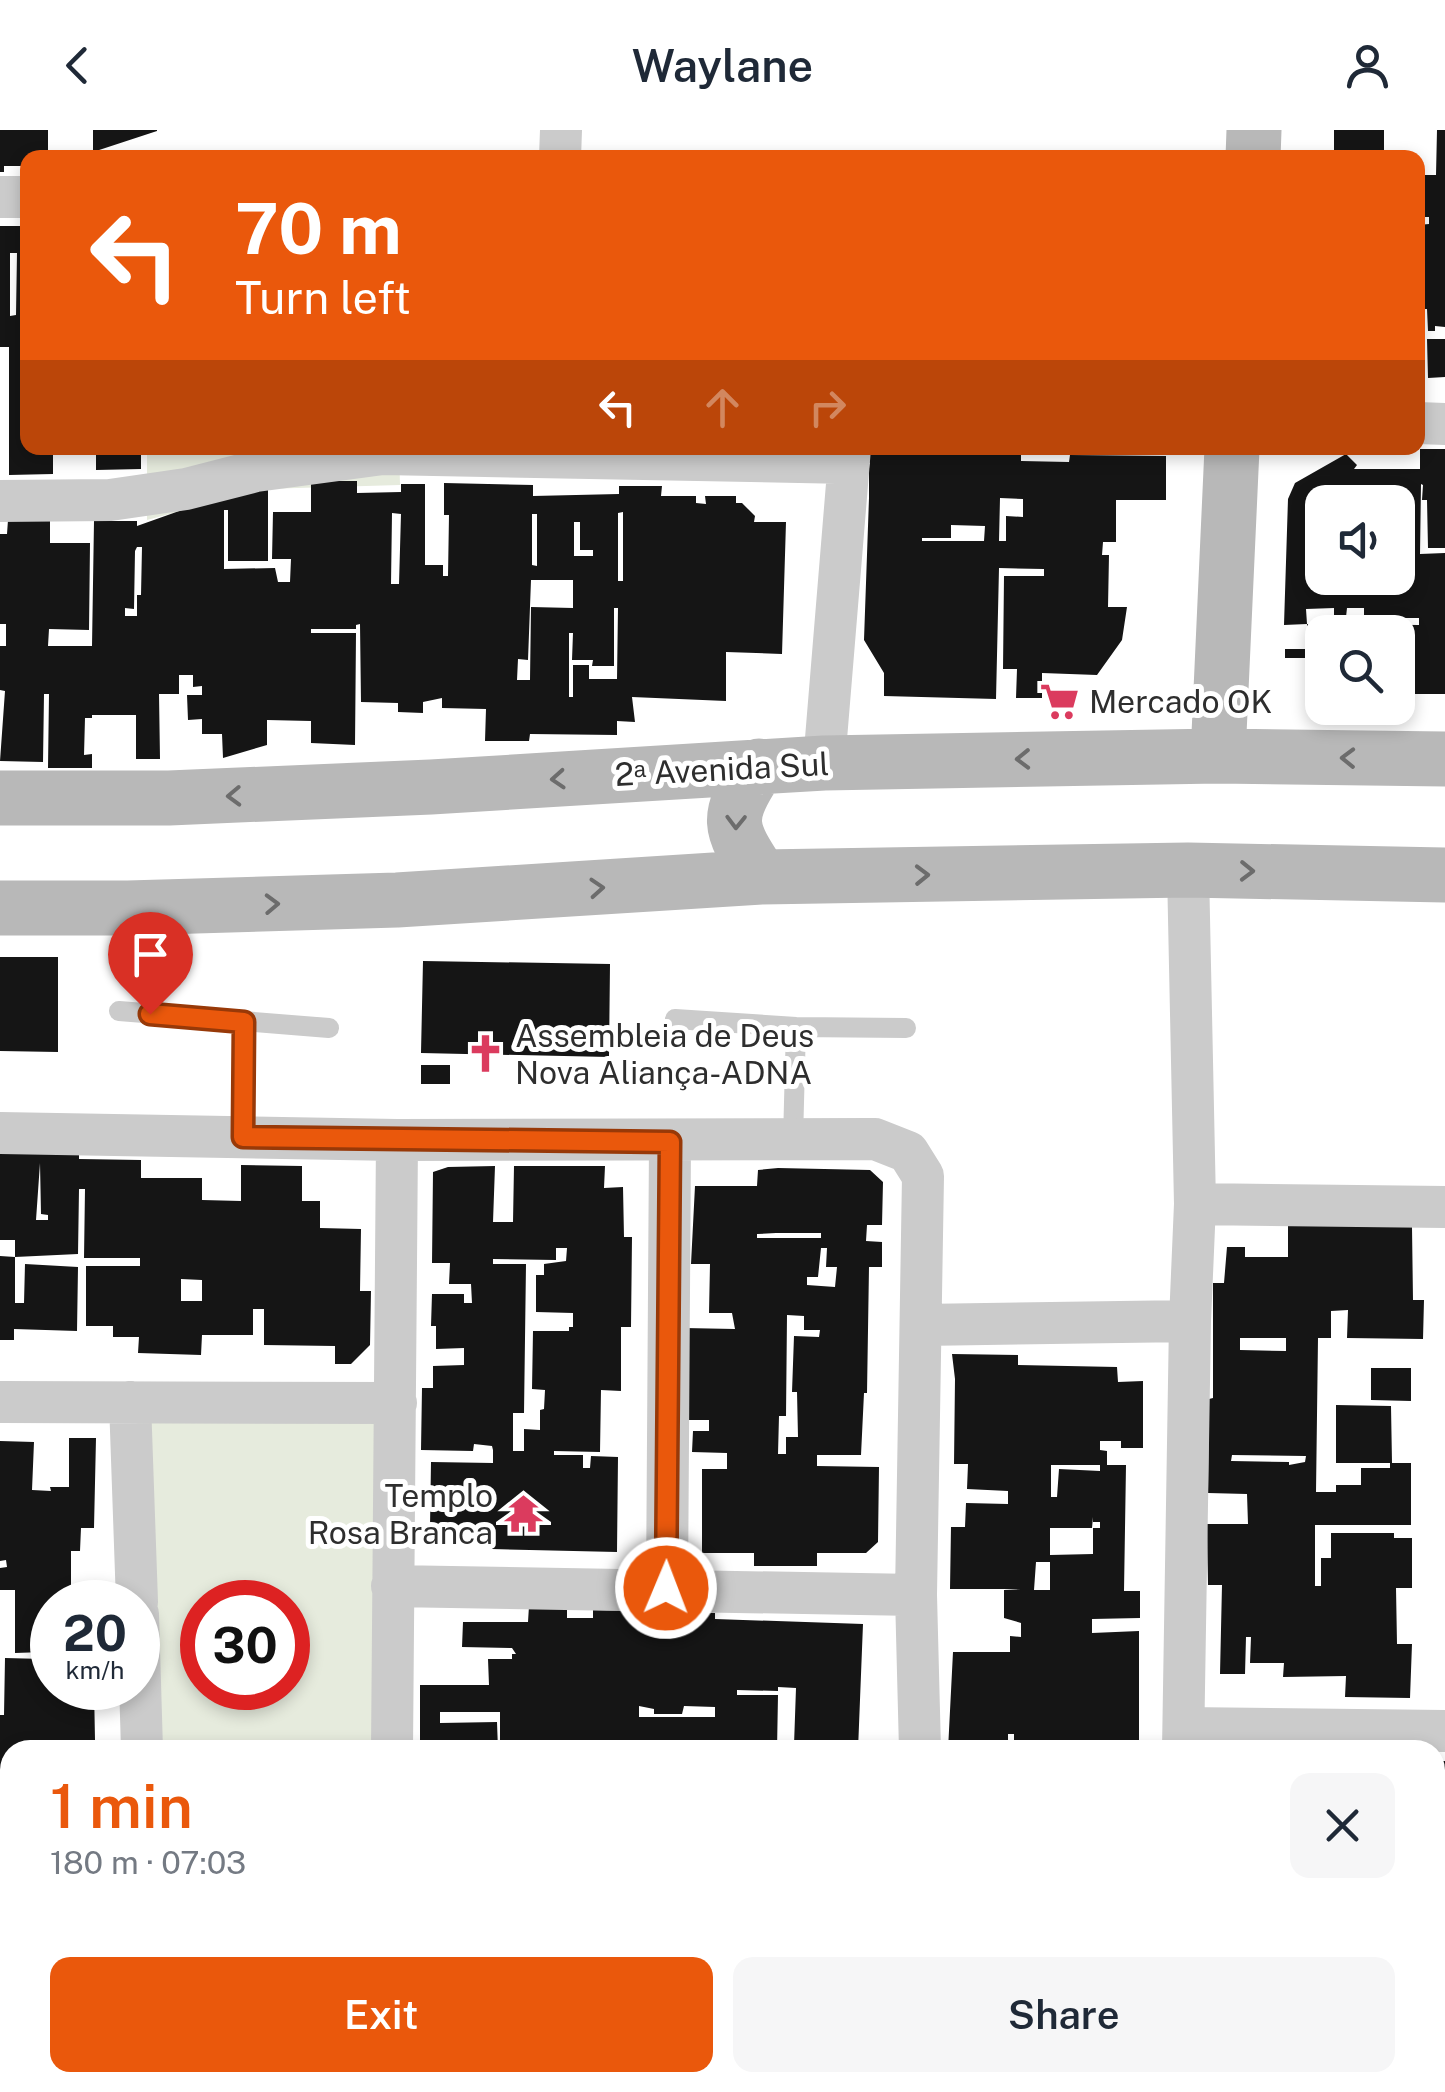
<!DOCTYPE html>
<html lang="en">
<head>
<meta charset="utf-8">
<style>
	:root { --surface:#fff; --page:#f6f6f7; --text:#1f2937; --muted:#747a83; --accent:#ea580c }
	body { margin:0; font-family:"Public Sans",sans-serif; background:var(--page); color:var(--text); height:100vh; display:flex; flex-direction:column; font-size:38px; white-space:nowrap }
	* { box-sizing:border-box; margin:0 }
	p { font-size:32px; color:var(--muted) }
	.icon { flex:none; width:55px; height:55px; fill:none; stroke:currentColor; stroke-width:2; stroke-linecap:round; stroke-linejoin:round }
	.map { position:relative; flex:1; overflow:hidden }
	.details { position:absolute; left:0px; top:1610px; width:1445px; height:352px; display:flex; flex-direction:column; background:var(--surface); border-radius:30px 30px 0 0; box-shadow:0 5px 15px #0003 }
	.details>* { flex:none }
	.banner { position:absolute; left:20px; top:20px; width:1405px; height:305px; border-radius:20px; box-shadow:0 5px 15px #0003; background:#ea580c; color:#fff; overflow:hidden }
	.controls { position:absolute; left:1305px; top:355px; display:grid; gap:20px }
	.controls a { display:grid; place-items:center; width:110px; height:110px; border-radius:20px; background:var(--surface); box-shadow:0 5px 15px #0003; font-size:50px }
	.speed { position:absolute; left:30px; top:1450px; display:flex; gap:20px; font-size:50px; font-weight:700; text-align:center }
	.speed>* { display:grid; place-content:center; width:130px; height:130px; border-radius:50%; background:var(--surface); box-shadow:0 5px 15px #0003; line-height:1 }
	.speed small { font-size:25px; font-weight:400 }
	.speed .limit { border:15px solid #d22; background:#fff; color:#111 }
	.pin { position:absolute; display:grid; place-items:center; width:85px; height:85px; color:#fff; margin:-102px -42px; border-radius:50% 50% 50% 0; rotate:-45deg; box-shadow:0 0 10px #0007 }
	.pin .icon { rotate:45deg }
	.me { position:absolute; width:110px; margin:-55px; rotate:1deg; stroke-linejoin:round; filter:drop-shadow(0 0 8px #0008) }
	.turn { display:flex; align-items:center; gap:35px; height:210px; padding:0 50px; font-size:45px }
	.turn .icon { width:130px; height:130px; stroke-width:2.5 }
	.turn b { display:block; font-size:70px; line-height:85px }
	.lanes { display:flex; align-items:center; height:95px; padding:0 50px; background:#0003; justify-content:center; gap:50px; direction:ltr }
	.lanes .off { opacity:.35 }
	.round { display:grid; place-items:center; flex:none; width:105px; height:105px; border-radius:20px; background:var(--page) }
	.headline { display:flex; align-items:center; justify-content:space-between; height:170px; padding:0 50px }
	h1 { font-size:60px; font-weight:600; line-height:75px; color:var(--accent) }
	.button { display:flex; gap:20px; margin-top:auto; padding:20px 50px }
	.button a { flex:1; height:115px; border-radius:20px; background:var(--accent); color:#fff; font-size:40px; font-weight:600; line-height:115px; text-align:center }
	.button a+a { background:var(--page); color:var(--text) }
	header { display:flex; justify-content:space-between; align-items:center; height:130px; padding:0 50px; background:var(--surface); font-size:45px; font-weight:600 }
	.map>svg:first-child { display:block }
	.green { fill:#e6ebdd; fill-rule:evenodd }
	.building { fill:#151515; fill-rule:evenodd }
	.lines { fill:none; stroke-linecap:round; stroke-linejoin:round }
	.lane { stroke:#cbcbcb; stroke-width:20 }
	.street { stroke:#cbcbcb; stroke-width:42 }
	.secondary { stroke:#b8b8b8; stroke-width:55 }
	.oneway { stroke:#6c6c6c }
	.route-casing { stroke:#983908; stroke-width:25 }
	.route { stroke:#ea580c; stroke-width:18 }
	.labels { text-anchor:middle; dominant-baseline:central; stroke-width:10; stroke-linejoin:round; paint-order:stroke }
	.poi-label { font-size:32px; fill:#2e2e2e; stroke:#fff; text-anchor:start }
	.street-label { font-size:32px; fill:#2e2e2e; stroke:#fff }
</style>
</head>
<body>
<header><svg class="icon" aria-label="back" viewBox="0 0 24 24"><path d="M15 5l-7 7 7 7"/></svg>Waylane<svg class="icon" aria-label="person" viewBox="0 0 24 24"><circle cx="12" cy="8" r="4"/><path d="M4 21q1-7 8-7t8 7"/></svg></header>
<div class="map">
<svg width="1445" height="1962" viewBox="0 0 1445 1962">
	<rect width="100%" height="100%" fill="#fff"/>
	<path class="green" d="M147 318H399L400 355 263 359 147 390Z
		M387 1252 379 1620H139L137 1254ZM202 1472H288V1558H202Z"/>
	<path class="building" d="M0 0H48V28H28V36H4V42H0Z
		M93 0H157V1L93 22Z
		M1334 0H1384V28H1334Z
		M1437 0H1445V197L1435 196V201H1428L1427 179H1418V95L1429 94V87H1418V45H1436Z
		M0 96H28V318H53V344L9 345V217H0ZM10 123H17L16 185 10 186Z
		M1427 209H1445V247L1428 248Z
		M96 318H141V339L96 340Z
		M866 318H1008V325H1021V331L1069 332 1070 325 1166 326V370H1116V412H1103L1102 425H1109L1108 477H1127L1122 510 1097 545 1042 543V568H1016L1017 539H1003L1004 446H1044V439L999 438 996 569 884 566V543L864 510 869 368V324ZM1000 368 1023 369V387L1006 386V411H999ZM951 395 985 396 984 411H922V408H951Z
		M1420 319H1445V418H1428L1427 370H1422L1423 355 1421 354 1420 424 1445 423V564H1398V502H1322V573L1306 564 1307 528H1285V519H1307V494L1419 495V488H1364V478H1347L1346 487H1334V478L1306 479 1307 494 1284 495 1288 369 1295 353 1346 324 1357 335 1354 339H1420ZM1322 372H1398V448H1322Z
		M311 351H357V363L401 362V354H425V435H443V446H448L449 385H444V353L533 355V366L619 364V356H662L661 366H696V373L706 374 705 366H736V373H742L755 386 754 392H786L782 524 726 522V571L632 567 635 592 617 591V605L530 604 529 611H485L486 579 442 578V568L423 572V583L398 582V573L361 572 360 494 356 495V499H311V503H356L355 615 311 613V591L267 590V615L223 628 222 604H202V589L188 590 187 565H202V556L193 557V545H179V564H159L160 629H136V585H92V588H85L84 625 92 624V638H48L49 564H44L43 632 0 631 5 561 0 560V516H6V494H0V404H7L8 390 50 391V413H90L89 500 49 499 48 516H92L94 391H137V396L182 380 268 358V431H228V380H224V439L275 438 278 452H290L291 429H272L273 382H311ZM623 382V451H618V383ZM392 383 401 384 399 454H391ZM532 384H537V436L532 435ZM574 392H580V420H593V426H574ZM137 417H142L141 465H137V486H125V478L134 479 135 421ZM531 450H573V478L531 477 530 550H517L518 529 528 530ZM614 478H618L617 549H589V535H573V567H569V503H573L572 530H593L592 536H614Z
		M0 827H58V922L0 921Z
		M423 831 610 834 609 927 421 923Z
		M421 935H450V954H421Z
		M0 1022 79 1024V1029L141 1030V1048H202V1070L241 1071V1035L302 1036V1071H320V1098L361 1099 360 1161H371L370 1215 351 1234H335V1216L264 1215V1179H253V1205H202L201 1225 138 1223 139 1207H113V1196H86V1136H140V1128H84L85 1059H79L78 1124 15 1127V1110H0ZM40 1033 41 1084 48 1085V1090H36ZM181 1149 202 1150V1171H181Z
		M495 1036 493 1092H513L514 1036H605L604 1058 623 1057 624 1107H632L631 1197H621V1261L601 1260 600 1322 554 1321V1325H583V1338H590L591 1326 618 1327 617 1422 492 1419V1402L430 1398 431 1332 493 1333V1320L492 1316 474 1314 473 1321 421 1320 422 1258H433V1236L464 1235V1218L436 1219V1196H431L432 1164H464V1173H472L471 1154H449L450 1133H432L433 1042 448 1037ZM556 1118H567L566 1131 544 1134V1145H536V1182L573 1183V1197H569V1201H533L532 1259 545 1260 544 1279 540 1280V1300L524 1299V1321H513V1283H524L526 1134H493V1129L556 1130Z
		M778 1038 870 1040 883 1052 882 1095H867L866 1111 882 1112V1137H869L867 1263H864L861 1325H817V1336L879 1337 878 1412 866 1423H817V1436H754V1423H702V1339H727V1323L692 1322 693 1301H709V1290H688L684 1198 735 1199 732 1183H709L710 1134H691L695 1056H757L758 1040ZM776 1103H821V1108H757V1104ZM821 1118H827L826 1137H837L835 1157 807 1155V1147H818ZM787 1185 804 1186V1200H820L819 1207 794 1206 792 1262H797L798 1307H786V1324H778L779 1286H786Z
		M1288 1095 1412 1097 1413 1170H1424L1423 1209 1347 1208 1348 1180 1331 1181V1208H1318L1316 1362H1336V1355H1361V1338H1390V1333H1336V1275L1391 1276 1392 1333H1411V1395H1315V1456H1321V1428H1331V1403H1394V1408H1412V1458H1396L1397 1514H1412L1410 1568 1345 1567 1346 1546 1283 1547 1284 1533H1250L1251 1507H1246L1245 1544H1220L1222 1455H1208L1207 1394H1248L1247 1364 1208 1363 1209 1269 1213 1268V1153H1224L1227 1117H1245V1127H1288ZM1240 1208H1286V1221L1240 1220ZM1232 1325 1306 1326 1305 1332 1289 1335V1332L1231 1331Z
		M0 1126 15 1127V1173H24L25 1134 78 1137 77 1201 14 1199V1210H0Z
		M952 1224 1018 1225V1235L1117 1237 1118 1252 1143 1251V1318H1121V1311H1100V1320L1107 1321V1335H1126L1124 1461H1140V1488L1092 1489V1503L1139 1501V1614H1118V1620H1054L1037 1616V1620H1014V1604H1008V1620H948L953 1522H1010V1506L1021 1507V1493L1004 1488V1460L1021 1459H950L951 1397H965L966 1373 1008 1374V1361L967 1359 968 1334H954L955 1249ZM1051 1335H1100V1341L1059 1339 1057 1367H1051ZM1093 1387V1392H1100V1398H1093V1424L1050 1425V1398H1092ZM1036 1432H1050V1460H1034Z
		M1371 1238H1411V1271L1371 1270Z
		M69 1308H96L94 1398H81L80 1421H71V1461H102V1472H52V1558H94L95 1610 92 1620H10V1647H0V1585H4L5 1528 44 1529V1522L15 1523V1460H0V1438L7 1437 6 1430 0 1431V1311L34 1312 32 1360 51 1361 50 1357H69Z
		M529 1476 567 1477V1488H593V1480L655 1481 715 1483V1489L863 1494 858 1620 794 1615 796 1558 778 1557V1561L737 1560V1565H778L777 1620H500V1582H440V1593L497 1592 498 1620H420V1555H489L488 1529H512V1524H516L512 1518 462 1517 463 1492H528ZM639 1576 654 1579V1584H682L684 1576 715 1577V1587H639Z
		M1435 1631H1445V1718H1435Z
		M1437 1735H1445V1822H1435Z
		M0 1857H10V1946H0Z
		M1435 1882H1445V1962H1347V1952H1435Z
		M824 1952H949V1955L948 1959 824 1956Z
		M1223 1952H1272V1962H1223Z
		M1280 1952H1336V1962H1279Z"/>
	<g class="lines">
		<path class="lane" d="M119 881 329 898
			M675 889 796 897 906 898
			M243 1007V892
			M793 1010 796 897"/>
		<path class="street" d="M560 28 561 0
			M0 67H28
			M1418 293 1445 294
			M0 371 110 370 186 359 256 341 383 324 849 333
			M824 633 850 318
			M0 1003 397 1010 875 1009 908 1022 923 1046 916 1465 920 1620
			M1195 1074 1445 1077
			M921 1195 1190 1191
			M0 1272 396 1273
			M130 1272 137 1472
			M392 1456 916 1465
			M667 1459 670 1012
			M138 1484 142 1620
			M1184 1598 1445 1601
			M392 1620 397 1010
			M1183 1620 1190 1191 1195 1074 1188 740
			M1435 1868H1445
			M151 1952 152 1962
			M1177 1962V1952"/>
		<path class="secondary" d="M1253 28 1254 0
			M1218 626 1232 318
			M759 636C724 688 728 697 761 747
			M0 668H169L431 657 824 633 1218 626 1445 629
			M0 778H128L397 770 761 747 1188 740 1445 745"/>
	</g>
	<defs><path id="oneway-chevron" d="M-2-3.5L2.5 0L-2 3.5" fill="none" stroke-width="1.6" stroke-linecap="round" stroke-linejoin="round" transform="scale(2.5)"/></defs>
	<g class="oneway">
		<use href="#oneway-chevron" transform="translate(1348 628) rotate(-179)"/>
		<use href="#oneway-chevron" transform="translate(1023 629) rotate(179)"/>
		<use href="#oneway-chevron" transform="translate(558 649) rotate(176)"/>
		<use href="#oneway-chevron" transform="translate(234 666) rotate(178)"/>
		<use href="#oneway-chevron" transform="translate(736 692) rotate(91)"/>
		<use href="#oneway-chevron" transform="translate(1247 741) rotate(1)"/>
		<use href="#oneway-chevron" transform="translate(922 745) rotate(-1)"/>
		<use href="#oneway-chevron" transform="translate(597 758) rotate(-4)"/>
		<use href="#oneway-chevron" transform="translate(272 774) rotate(-2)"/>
	</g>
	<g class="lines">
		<defs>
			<path id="route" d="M150 884 244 892 243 1007 670 1012 666 1458"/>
		</defs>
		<use href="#route" class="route-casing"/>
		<use href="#route" class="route"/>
	</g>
	<defs>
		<symbol id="supermarket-bare" viewBox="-9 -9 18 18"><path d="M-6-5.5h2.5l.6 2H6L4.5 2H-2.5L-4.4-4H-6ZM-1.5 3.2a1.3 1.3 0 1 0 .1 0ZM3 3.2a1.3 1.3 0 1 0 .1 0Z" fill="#db3b5e" stroke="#fff" stroke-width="2.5" paint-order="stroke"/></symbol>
		<symbol id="church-bare" viewBox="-9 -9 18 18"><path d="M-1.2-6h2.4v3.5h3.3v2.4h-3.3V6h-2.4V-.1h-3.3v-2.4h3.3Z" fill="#db3b5e" stroke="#fff" stroke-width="2.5" paint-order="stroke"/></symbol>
		<symbol id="temple-bare" viewBox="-9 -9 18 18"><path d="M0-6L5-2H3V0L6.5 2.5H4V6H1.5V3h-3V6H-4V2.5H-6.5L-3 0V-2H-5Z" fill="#db3b5e" stroke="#fff" stroke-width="2.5" paint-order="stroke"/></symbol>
	</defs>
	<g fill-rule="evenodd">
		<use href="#supermarket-bare" x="1032" y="544" width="55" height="55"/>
		<use href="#church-bare" x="458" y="896" width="55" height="55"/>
		<use href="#temple-bare" x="496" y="1356" width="55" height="55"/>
	</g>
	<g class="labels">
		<g class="poi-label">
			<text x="1089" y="571">Mercado OK</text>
			<text x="515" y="905">Assembleia de Deus<tspan x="515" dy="37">Nova Aliança-ADNA</tspan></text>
			<text x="493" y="1365" text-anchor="end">Templo<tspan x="493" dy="37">Rosa Branca</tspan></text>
		</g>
		<g class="street-label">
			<text transform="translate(722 639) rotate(-3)">2ᵃ Avenida Sul</text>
		</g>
	</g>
</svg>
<div class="controls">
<a><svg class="icon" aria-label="sound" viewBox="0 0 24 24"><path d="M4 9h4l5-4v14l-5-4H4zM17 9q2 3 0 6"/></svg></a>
<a><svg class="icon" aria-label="search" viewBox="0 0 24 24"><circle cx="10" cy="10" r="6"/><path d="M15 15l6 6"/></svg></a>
</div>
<div class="speed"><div>20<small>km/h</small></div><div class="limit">30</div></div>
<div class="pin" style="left:150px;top:884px;background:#d93025"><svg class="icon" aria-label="arrive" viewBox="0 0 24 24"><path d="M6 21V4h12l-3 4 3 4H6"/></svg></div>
<svg class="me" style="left:666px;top:1458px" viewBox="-20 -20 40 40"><circle r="17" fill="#ea580c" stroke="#fff" stroke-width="3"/><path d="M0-11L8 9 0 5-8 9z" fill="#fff"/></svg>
<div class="banner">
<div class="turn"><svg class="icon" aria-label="left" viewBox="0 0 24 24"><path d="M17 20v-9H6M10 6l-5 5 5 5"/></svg><div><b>70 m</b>Turn left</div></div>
<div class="lanes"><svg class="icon" aria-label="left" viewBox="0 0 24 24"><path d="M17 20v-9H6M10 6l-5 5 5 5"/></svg><svg class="icon off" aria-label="ahead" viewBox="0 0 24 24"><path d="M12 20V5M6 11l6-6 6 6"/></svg><svg class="icon off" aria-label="right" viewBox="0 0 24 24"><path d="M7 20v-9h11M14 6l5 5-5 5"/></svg></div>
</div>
<section class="details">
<div class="headline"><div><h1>1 min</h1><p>180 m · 07:03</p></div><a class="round"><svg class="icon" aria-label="close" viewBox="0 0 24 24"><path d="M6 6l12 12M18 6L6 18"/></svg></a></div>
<div class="button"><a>Exit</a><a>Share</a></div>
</section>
</div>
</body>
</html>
